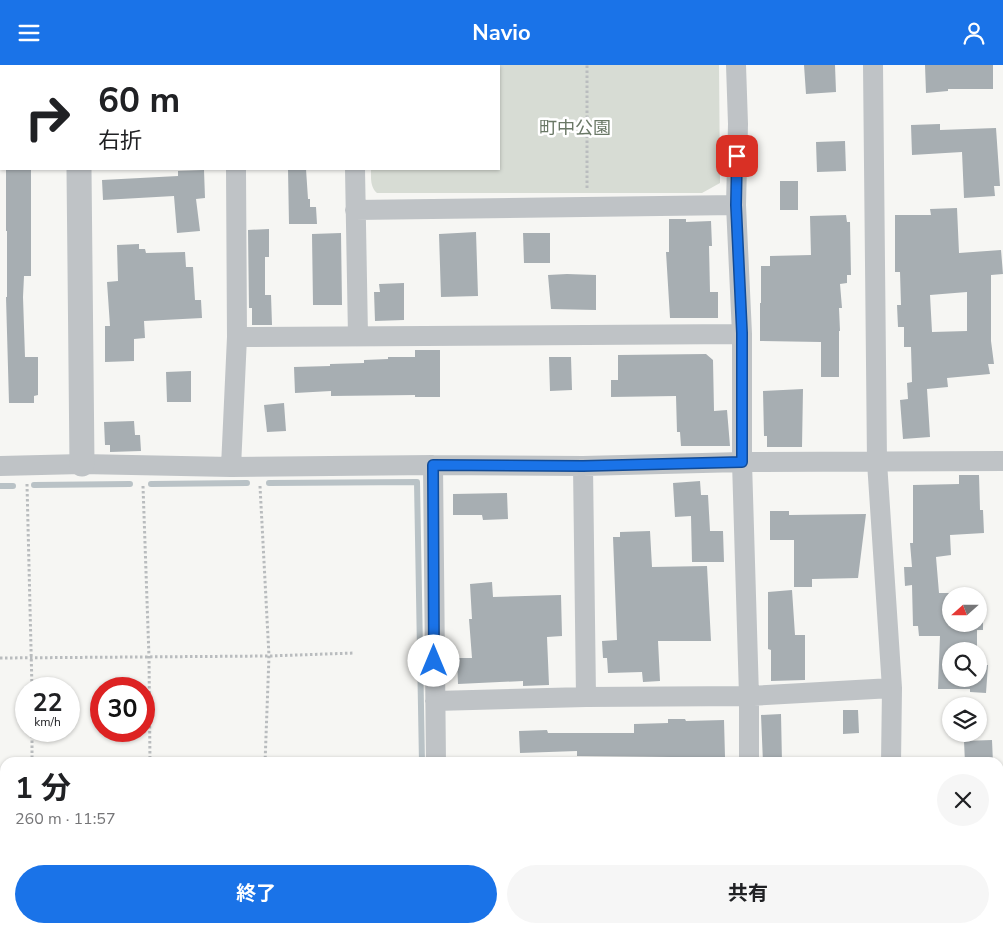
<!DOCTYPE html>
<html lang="ja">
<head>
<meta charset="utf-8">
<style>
	:root { --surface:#fff; --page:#f6f6f6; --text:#202124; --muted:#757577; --accent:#1a73e8 }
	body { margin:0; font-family:"Nunito Sans","Noto Sans JP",sans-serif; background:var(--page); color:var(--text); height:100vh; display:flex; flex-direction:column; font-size:19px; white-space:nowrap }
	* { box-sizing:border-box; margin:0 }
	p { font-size:16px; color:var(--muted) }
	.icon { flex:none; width:28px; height:28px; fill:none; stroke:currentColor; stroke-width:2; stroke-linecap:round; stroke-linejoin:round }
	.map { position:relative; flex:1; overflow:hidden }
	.panel { position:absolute; left:0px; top:692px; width:1004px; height:176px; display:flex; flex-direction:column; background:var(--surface); border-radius:15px 15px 0 0; box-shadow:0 1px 4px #0004 }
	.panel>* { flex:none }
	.hud { position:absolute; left:0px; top:0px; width:500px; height:105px; box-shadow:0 1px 4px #0004; background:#fff; color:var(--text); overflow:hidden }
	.needle { width:32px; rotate:249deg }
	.buttons { position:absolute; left:942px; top:522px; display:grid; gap:10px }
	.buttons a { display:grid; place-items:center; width:45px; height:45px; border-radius:50%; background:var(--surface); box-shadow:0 1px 4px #0004; font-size:25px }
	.speed { position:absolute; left:15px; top:612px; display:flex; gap:10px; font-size:25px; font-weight:700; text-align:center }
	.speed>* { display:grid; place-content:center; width:65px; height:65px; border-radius:50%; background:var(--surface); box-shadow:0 1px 4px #0004; line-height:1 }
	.speed small { font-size:12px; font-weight:400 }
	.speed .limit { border:8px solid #d22; background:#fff; color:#111 }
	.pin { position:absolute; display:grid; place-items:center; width:42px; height:42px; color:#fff; margin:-21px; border-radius:10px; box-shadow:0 2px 8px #0006 }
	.me { position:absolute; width:55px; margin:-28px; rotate:0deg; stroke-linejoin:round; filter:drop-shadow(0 0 4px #0008) }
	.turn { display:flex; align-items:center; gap:18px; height:105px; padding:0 15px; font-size:22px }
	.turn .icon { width:65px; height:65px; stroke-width:2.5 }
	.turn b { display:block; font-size:35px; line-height:42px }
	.round { display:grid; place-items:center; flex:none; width:52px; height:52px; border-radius:26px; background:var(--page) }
	.head { display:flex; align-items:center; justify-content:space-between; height:85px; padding:0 15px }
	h1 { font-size:30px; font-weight:700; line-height:38px }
	.primary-button { display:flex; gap:10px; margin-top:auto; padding:10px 15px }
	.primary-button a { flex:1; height:58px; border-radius:30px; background:var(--accent); color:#fff; font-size:20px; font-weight:700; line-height:58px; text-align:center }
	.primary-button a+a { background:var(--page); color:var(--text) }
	header { display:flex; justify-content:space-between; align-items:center; height:65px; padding:0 15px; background:var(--accent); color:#fff; font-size:22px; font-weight:700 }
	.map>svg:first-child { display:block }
	.green { fill:#d7dcd4 }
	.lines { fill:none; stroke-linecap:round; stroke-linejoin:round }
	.stream { stroke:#b9c2c6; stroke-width:6 }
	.building { fill:#a7aeb2; fill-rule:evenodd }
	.path { stroke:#b9bcbe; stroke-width:3; stroke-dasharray:2.5 2.5; stroke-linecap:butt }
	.service { stroke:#bfc3c6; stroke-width:10 }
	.minor { stroke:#bfc3c6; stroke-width:20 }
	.tertiary { stroke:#bfc3c6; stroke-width:25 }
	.route-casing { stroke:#114b97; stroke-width:12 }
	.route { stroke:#1a73e8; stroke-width:9 }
	.labels { text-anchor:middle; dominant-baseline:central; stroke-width:5; stroke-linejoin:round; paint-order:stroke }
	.park-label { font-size:18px; fill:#6a7866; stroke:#fff }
</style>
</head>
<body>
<header><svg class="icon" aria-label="menu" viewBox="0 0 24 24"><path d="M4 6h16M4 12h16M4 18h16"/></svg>Navio<svg class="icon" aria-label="person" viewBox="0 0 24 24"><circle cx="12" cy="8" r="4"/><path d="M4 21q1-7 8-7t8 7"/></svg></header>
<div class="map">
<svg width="1003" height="868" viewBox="0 0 1003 868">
	<rect width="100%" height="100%" fill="#f6f6f3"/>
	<path class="green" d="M366 0H719L720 118 702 128H377C370 122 371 113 371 104H499V1Z"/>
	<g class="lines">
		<path class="stream" d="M269 418 417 417 422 698
			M151 419 247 418
			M34 420 130 419
			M0 421H13
			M425 864V868"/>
	</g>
	<path class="building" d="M804 0H835L836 27 806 29Z
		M925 0H993V24H948V26L926 28Z
		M940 59V65L996 63 1000 121H994L995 131 964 133 962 87 912 90 911 60Z
		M845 76 846 106 817 107 816 77Z
		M6 104H31V211H24L23 232 25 292H38V330L34 331V338H9L6 232H7V166H6Z
		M288 104H306L308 134H310V142H316L317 159H289Z
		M204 105 205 133 196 134 200 166 177 168 174 131 103 135 102 115 178 111V106Z
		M780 116H798V145H780Z
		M957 143 959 188 1001 185 1003 209 991 210V276L994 299H988L990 309 947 313 948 322 927 324 930 372 903 374 900 335 908 334 907 318 912 317 911 282H904V262H898L897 240H901L900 207H895V150H931L930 144ZM967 227V266L932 267 930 230Z
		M846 150 847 157H850L851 210H847V218L840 219 842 243H839L840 266H839V312H821V277L760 276V238H761V201H770V191L811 190 810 151Z
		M669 154H686V157L711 156 712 181H709L710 227H718V253H670L666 187H669Z
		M269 164V192H265V230H271L272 260H252V243H249L248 165Z
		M476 167 478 231 441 232 439 169Z
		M341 168 342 240H313L312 169Z
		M523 168H550V198H524Z
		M139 179V184H145L146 188 185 187 186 202H193L195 235H201L202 253 144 256 145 273 134 274V296L105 297V261H110L107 217 118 216 117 180Z
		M567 209 596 210V245L551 244 548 210Z
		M404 218V255L375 256 374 227H380L379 219Z
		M415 285H440V332H415V330L331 331V326L295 328 294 302 330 301V299L364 298V295L388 294V292H415Z
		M706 289 713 295 714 346 727 345 730 381H681L680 367H677L676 331 611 332V315H618V290Z
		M549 292H571L572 325 550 326Z
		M191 306V337H167L166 307Z
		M803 324 802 382H767V371H764L763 326Z
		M284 338 286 366 267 367 264 340Z
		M134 356 135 370H140L141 386 110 387V380H105L104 357Z
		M959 410H979L980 445H983L984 468 950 470 951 490 936 492 939 528H949L951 559H979V548H983V565H977V586H951V614H979V600H988L986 628 970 627V624H938L940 571H919L918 561H913L912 520 905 521 904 502H912L910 478H913V420L959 419Z
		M700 416 701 430H708L710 466H723L724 497H692L691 451 675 452 673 418Z
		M507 428 508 454 483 455 482 450H453V429Z
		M770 446H789V450L866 449 858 513 812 514V522H794V475H770Z
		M650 466 652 502 707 501 711 576H658L660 616 643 617 642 607 608 608 607 593H603L602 576 617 575 613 472H620V467Z
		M492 517 493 532 561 530 562 571 547 572 549 620 523 621V616L458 619 457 593H472L469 554H472L470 519Z
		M792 525 795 570H805V615L771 616V585L768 584V527Z
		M843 645H858L859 668 843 669Z
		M781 649 782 698H763L761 650Z
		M668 654H685L686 656 724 655 725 692 670 694V692L577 691V686L520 688 519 666 547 665 548 668H634V659L668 658Z
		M992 675 993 698H965L964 676Z"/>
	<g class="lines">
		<path class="path" d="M587 123V0
			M27 419 32 624
			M143 421 149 592 150 698
			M260 421 269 591 265 698
			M0 593 269 591 354 588
			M32 698V666
			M0 756H5"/>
		<path class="service" d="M999 752 1003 748
			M999 778 1003 783"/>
		<path class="minor" d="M234 0V1
			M353 0V1
			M736 0 738 59 736 140 742 269V397L749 631V698
			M873 0 877 397 892 623 891 698
			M355 104 358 271
			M355 145 736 140
			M237 272 742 269
			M433 400 436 698
			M0 401 82 399 231 402 433 400 583 401 742 397 1003 396
			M583 401 586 632
			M231 402 237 272 236 104
			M435 636 586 632 749 631 892 623
			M439 864 440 868
			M892 864V868
			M727 868 728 864"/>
		<path class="tertiary" d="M78 0V1
			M79 104 82 399
			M999 765 1003 764"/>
	</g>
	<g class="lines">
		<defs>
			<path id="route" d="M434 596 433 400 583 401 742 397V268L736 140 737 91"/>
		</defs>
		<use href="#route" class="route-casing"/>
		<use href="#route" class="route"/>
	</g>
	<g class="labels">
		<g class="park-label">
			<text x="575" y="63">町中公園</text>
		</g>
	</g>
</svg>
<div class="buttons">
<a><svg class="needle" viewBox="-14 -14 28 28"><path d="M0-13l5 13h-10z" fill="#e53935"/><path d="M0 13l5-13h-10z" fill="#757577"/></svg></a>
<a><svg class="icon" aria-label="search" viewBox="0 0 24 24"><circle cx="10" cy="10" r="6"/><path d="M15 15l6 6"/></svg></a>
<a><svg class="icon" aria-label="layers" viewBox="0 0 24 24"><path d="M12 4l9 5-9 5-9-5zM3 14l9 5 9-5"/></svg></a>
</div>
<div class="speed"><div>22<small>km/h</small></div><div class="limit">30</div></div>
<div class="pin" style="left:737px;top:91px;background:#d93025"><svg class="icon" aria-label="arrive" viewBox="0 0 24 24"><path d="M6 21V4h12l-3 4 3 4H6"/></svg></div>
<svg class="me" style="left:434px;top:596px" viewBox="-20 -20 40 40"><circle r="19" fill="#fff"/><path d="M0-13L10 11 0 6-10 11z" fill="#1a73e8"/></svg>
<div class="hud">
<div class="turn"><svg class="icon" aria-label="right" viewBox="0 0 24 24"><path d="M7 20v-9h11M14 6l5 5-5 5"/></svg><div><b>60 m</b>右折</div></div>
</div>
<section class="panel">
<div class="head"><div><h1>1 分</h1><p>260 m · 11:57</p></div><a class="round"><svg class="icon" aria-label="close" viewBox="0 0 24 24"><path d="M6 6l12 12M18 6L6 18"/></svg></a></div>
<div class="primary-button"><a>終了</a><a>共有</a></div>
</section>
</div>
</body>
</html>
